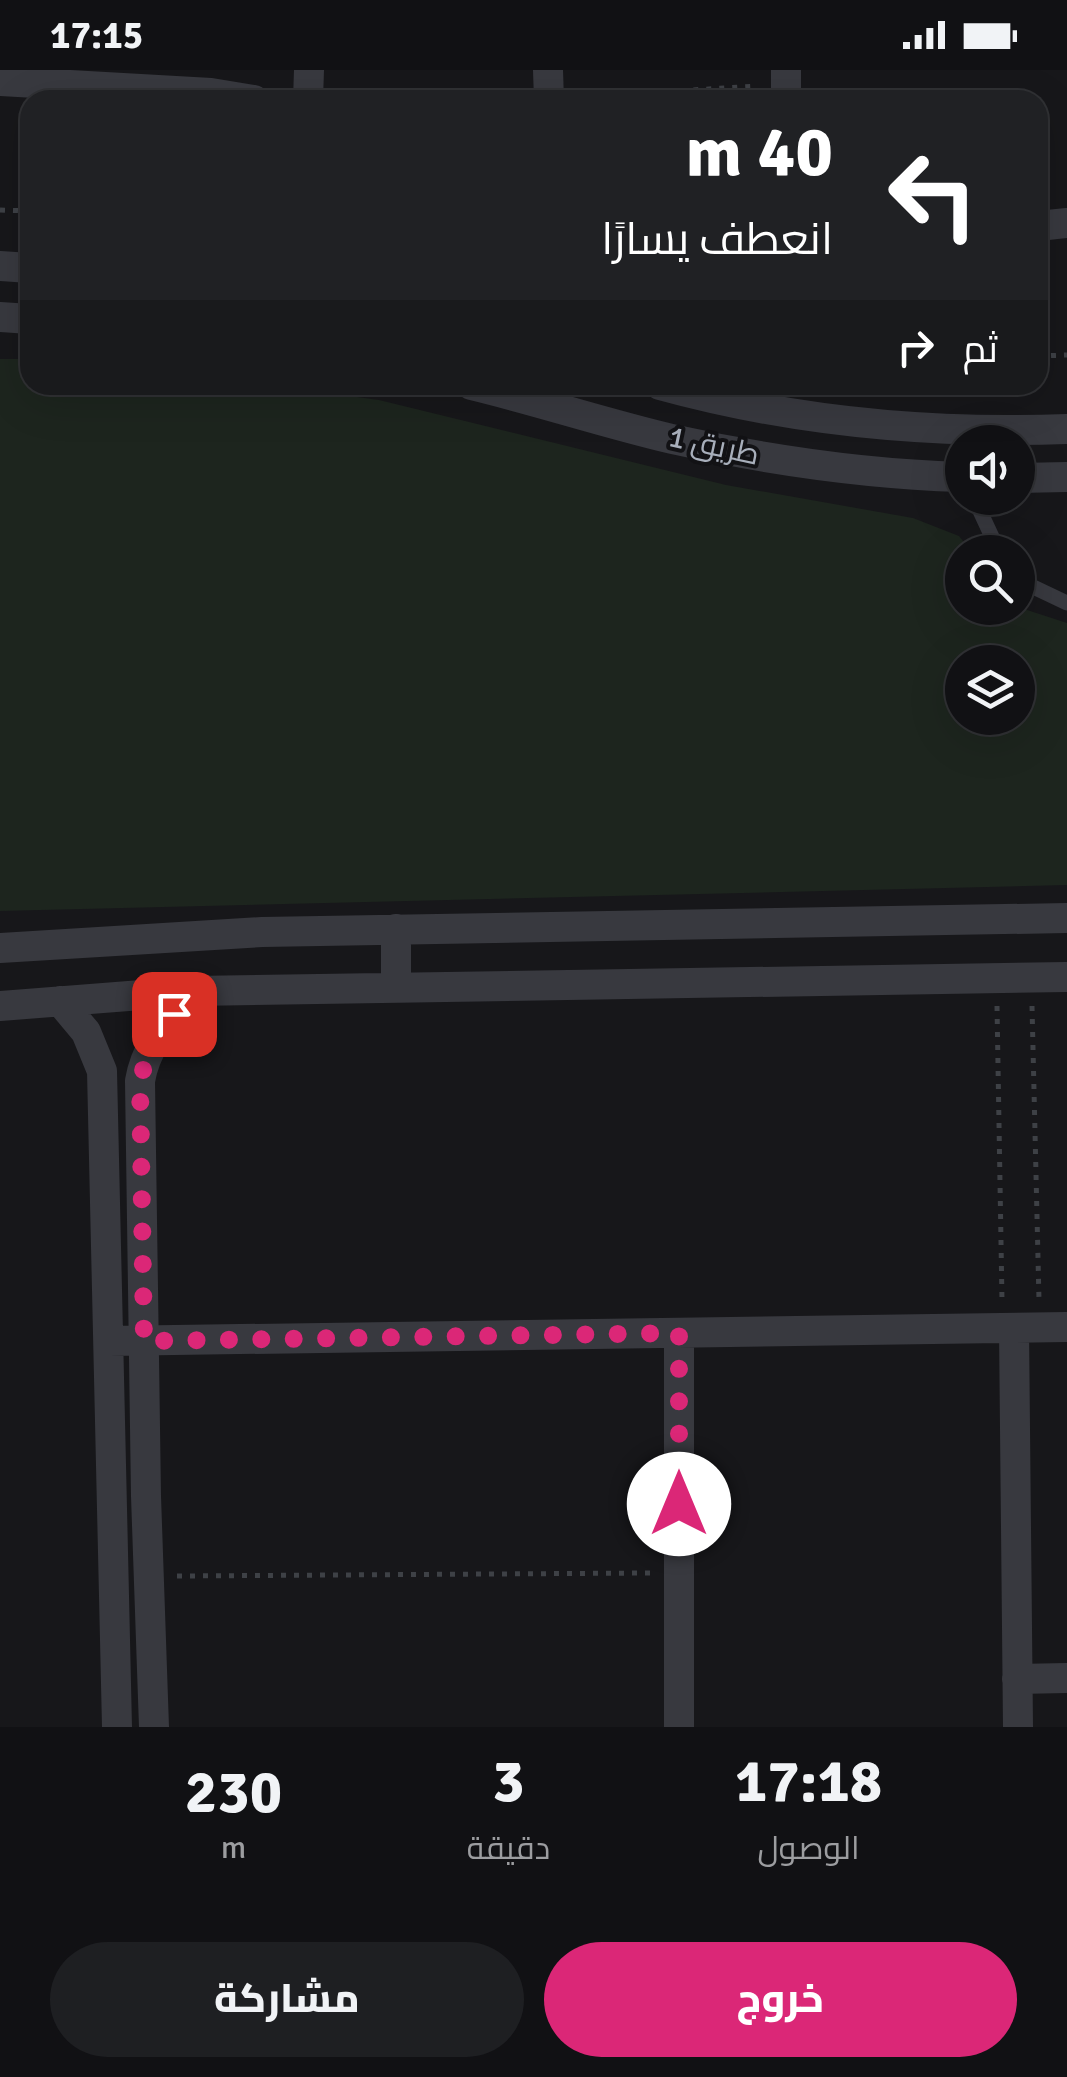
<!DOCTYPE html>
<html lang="ar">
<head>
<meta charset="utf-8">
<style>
	:root { --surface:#111114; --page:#1e1f22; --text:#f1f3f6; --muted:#9c9da0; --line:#303134; --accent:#db2777 }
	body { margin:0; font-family:Signika,Cairo,sans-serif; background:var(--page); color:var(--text); direction:rtl; height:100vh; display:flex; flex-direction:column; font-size:38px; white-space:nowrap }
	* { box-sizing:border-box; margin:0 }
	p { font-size:32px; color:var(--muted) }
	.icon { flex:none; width:55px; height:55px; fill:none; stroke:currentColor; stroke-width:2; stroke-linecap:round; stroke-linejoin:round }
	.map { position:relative; height:1657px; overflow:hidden; direction:ltr }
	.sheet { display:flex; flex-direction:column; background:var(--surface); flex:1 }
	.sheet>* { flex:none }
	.top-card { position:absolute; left:20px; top:20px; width:1028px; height:305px; border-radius:30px; box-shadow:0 10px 40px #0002,0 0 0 2px var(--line); direction:rtl; background:#202124; color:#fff; overflow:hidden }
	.tools { position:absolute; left:945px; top:355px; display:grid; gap:20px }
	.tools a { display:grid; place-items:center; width:90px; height:90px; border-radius:50%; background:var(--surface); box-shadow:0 10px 40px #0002,0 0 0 2px var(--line); font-size:50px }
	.pin { position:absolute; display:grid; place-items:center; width:85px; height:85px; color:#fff; margin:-42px; border-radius:20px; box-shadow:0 5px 15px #0006 }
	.me { position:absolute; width:110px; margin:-55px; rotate:0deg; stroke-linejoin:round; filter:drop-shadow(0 0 8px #0008) }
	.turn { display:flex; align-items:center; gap:35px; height:210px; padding:0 50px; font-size:45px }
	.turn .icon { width:130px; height:130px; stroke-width:2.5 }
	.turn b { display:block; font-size:70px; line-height:85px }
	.then { display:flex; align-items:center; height:95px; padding:0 50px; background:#0003; gap:20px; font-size:38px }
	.eta { display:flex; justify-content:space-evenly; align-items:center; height:170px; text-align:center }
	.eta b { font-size:60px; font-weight:800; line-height:70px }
	.button { display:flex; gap:20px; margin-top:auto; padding:20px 50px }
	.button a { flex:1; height:115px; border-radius:60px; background:var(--accent); color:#fff; font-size:40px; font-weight:800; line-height:115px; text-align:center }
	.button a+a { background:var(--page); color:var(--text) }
	.status { display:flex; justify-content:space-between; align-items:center; height:70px; padding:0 50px; background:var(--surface); direction:ltr }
	.status svg { height:28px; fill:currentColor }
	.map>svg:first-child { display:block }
	.green { fill:#1d251e; fill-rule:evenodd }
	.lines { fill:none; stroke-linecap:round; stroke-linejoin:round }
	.path { stroke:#3e4146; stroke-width:5; stroke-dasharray:5 8; stroke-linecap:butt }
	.lane { stroke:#38393f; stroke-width:15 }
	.street { stroke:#38393f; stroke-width:30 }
	.route { stroke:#db2777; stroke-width:18; stroke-dasharray:0 32.4 }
	.labels { text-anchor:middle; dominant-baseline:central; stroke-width:8; stroke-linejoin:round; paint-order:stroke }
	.street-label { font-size:30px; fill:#a8afbb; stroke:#121215 }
</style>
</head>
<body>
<div class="status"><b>17:15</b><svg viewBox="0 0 49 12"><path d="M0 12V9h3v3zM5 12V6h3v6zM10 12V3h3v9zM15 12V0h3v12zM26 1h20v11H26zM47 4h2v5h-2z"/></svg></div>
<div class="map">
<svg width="1067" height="1657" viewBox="0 0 1067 1657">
	<rect width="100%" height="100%" fill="#17171a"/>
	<path class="green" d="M0 289H30V315H269L379 330 726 415 913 448 959 466 972 482H962V538L1018 537 1067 553V815L0 841ZM962 592H1018V648H962Z"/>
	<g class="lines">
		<path class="path" d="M686 30 692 20 758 16
			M0 140 30 141
			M29 141 30 126
			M1038 286 1067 285
			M997 936 1002 1230
			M1032 936 1039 1230
			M177 1506 651 1503"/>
		<path class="lane" d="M974 428 999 482
			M1018 504 1027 514 1067 533"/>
		<path class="street" d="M548 0 549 30
			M786 0V30
			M0 11 211 23 254 30
			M308 30 309 0
			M1038 156 1067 153
			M0 196 30 198
			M0 247 30 249
			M471 315C538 331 604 353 672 369 768 390 864 404 962 407
			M660 315C791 351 931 364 1067 359
			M1018 408 1067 407
			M396 859V918
			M0 878 262 862 1067 848
			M60 931 86 962 102 1001 117 1657
			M0 936 193 921 1067 907
			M1014 1258 1018 1657
			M109 1271 1067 1257
			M1017 1609 1067 1608
			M154 1657 146 1426 140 1011C146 974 170 950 193 921
			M679 1657V1263"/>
	</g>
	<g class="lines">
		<path class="route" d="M174 944 148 981 140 1012 144 1271 679 1263V1434"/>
	</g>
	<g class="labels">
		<g class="street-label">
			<text transform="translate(714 376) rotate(12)">طريق 1</text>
		</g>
	</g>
</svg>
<div class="tools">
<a><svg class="icon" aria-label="sound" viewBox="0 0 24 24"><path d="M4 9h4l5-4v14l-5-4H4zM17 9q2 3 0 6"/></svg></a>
<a><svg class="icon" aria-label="search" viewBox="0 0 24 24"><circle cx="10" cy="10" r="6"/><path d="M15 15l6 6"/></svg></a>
<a><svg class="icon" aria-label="layers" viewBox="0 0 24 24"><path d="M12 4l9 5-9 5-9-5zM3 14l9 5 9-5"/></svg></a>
</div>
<div class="pin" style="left:174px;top:944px;background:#d93025"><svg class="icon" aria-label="arrive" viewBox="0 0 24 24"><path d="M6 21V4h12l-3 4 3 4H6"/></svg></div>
<svg class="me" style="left:679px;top:1434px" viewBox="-20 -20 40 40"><circle r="19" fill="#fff"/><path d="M0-13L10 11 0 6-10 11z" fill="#db2777"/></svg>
<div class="top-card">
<div class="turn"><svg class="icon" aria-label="left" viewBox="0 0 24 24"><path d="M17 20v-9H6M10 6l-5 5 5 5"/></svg><div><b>40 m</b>انعطف يسارًا</div></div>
<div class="then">ثم<svg class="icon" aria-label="right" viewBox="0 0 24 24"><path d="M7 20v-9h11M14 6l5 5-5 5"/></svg></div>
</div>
</div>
<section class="sheet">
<div class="eta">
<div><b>17:18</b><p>الوصول</p></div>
<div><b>3</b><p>دقيقة</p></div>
<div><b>230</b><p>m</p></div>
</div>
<div class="button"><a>خروج</a><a>مشاركة</a></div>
</section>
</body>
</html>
